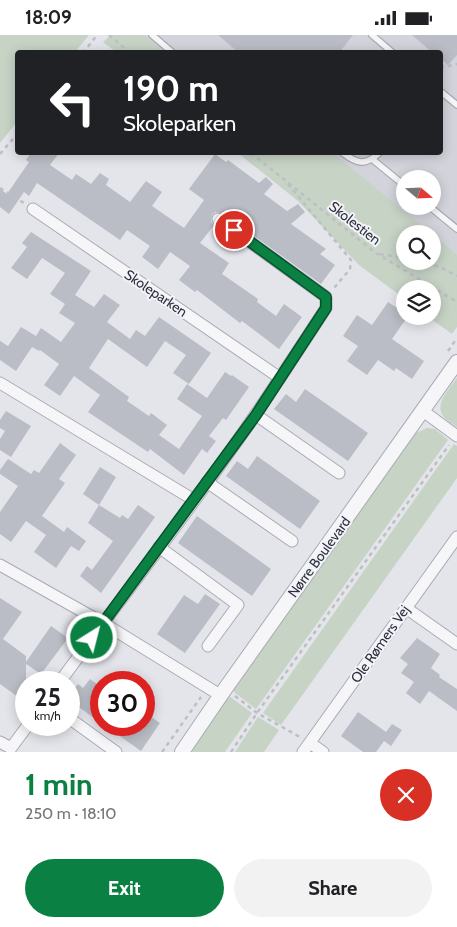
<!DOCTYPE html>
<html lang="en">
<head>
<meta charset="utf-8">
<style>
	:root { --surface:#fff; --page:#f2f2f2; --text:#202124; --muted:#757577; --accent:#0b8043 }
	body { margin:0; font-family:Cabin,sans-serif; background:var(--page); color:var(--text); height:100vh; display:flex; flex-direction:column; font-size:19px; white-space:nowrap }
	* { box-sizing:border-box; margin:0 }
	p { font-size:16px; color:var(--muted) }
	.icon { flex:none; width:28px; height:28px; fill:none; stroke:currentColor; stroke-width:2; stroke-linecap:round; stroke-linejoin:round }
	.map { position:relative; height:717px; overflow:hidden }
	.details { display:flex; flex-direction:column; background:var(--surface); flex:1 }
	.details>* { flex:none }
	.guide { position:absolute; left:15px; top:15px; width:428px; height:105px; border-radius:5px; box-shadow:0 2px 12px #0003; background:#202124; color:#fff; overflow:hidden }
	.needle { width:32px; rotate:109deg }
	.buttons { position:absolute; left:396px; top:135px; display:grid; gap:10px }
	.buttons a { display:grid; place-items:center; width:45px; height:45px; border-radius:50%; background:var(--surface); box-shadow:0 2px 12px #0003; font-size:25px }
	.speed { position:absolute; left:15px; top:636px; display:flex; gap:10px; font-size:25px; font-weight:700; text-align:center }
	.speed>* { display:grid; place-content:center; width:65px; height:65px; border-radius:50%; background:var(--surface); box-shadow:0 2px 12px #0003; line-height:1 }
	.speed small { font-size:12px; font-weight:400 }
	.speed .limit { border:8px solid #d22; background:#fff; color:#111 }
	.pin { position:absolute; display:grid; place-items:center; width:42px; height:42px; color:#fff; margin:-21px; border:2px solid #fff; border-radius:50%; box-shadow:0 1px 5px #0007 }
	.me { position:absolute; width:55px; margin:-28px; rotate:36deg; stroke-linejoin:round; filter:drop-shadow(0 0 4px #0008) }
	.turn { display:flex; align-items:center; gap:18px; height:105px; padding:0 25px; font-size:22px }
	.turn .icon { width:65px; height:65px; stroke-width:2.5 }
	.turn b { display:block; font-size:35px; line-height:42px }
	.round { display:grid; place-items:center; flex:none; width:52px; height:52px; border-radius:26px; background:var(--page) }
	.overview { display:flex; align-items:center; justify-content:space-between; height:85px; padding:0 25px }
	h1 { font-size:30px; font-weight:700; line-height:38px; color:var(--accent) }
	.action { display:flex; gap:10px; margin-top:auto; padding:10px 25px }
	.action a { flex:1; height:58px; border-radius:30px; background:var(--accent); color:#fff; font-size:20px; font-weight:700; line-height:58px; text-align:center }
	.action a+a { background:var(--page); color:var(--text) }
	.status { display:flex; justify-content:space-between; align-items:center; height:35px; padding:0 25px; background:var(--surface); direction:ltr }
	.status svg { height:14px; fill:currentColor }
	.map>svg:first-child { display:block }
	.built { fill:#d2d3db; fill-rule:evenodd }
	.green { fill:#c6d3c5 }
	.building { fill:#bbbdc6 }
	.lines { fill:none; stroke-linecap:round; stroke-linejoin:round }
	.service-casing { stroke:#a9abb4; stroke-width:8 }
	.minor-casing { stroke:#a9abb4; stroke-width:13 }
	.tertiary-casing { stroke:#a9abb4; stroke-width:16 }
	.path { stroke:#bebfc4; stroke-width:2.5; stroke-dasharray:4 4; stroke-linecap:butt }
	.service { stroke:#f6f6f8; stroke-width:5.5 }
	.minor { stroke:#f6f6f8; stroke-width:11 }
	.tertiary { stroke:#f6f6f8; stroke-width:14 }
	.route-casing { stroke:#07532c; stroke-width:12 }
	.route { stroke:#0b8043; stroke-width:9 }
	.labels { text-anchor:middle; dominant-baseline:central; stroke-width:4; stroke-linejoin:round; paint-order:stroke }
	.street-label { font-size:14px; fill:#2d3040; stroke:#f3f4f7 }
</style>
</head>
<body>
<div class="status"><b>18:09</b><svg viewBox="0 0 49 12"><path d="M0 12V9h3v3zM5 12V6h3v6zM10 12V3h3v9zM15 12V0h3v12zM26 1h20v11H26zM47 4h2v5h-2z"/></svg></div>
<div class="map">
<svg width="457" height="717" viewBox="0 0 457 717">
	<rect width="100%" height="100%" fill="#e3e5ea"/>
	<path class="built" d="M124 0H457V234L433 225 432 199H405L267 118H440V18L145 17ZM405 144H432V171H405Z"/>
	<path class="green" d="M0 0H89L75 17 18 18 17 87 0 108Z
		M111 0H144L165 17H116L103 7Z
		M238 118H333L432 199H405V226H432L433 199 457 220V292L452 299 427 281H432V254H405V264L359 230 298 166Z
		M457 343V392C453 389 447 386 444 382 433 369 450 353 457 343Z
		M427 393 435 394 448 405 256 674 234 657 233 654 416 398Z
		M454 409 457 411V443L281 690 263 678Z
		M229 661 252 678 225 717H192L197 705Z
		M258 682 279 695 264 717H235Z"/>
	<path class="building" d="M218 0H353L339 18H239Z
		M412 0H457V20L448 30 440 23V18H433Z
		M31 118H59L50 130 72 145 76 139 91 149 100 138 109 144 106 150 130 167 146 146 162 157 152 171 184 193 204 165 189 154 215 119 226 127 228 125 259 148 266 142 273 149 264 159 287 176 298 169 305 177 291 189 326 214 320 219 335 230 321 249 222 178 215 177 212 180 211 187 214 190 200 208 229 228 222 239 258 264 257 267 276 281 284 269 302 282 279 314 242 286 240 288 197 255 195 257 179 245 190 231 170 217 158 234 142 222 150 211 127 195 120 205 37 148 29 161 24 157 9 179 0 172V154L7 159 29 127 26 125Z
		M31 197 91 236 75 260 94 272 104 259 120 270 107 287 130 304 136 295 145 301 159 282 211 318 189 349 173 338 186 320 165 306 147 332 108 304 89 333 129 362 127 366 149 381 151 378 167 390 159 400 179 414 202 381 177 364 187 349 207 363 225 337 231 341 232 340 249 352 226 385 223 383 209 401 216 406 207 418 202 414 184 440 150 414 148 417 88 377 100 360 74 341 60 361 44 350 59 329 40 315 39 316 32 312 16 336 0 325V306L8 311 21 292 36 301 41 293 61 307 75 288 59 278 65 269 50 259 65 238 42 223 27 244 11 233 27 212 22 208Z
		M388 267 405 278V281H408L392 304 424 326 412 344 396 333 394 336 378 325 367 340 347 326 358 311 343 301 357 280 372 290Z
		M305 354 368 398 348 426 274 374 286 359 296 367Z
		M6 376 31 391 11 422 0 415V404L5 396 0 393V385Z
		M60 408 76 420 59 444 65 448 42 481 64 497 67 492 86 506 79 516 71 511 56 533 34 517 46 500 26 486 11 507 0 499V477L18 451 0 439V435L8 424 31 439 34 435 39 438Z
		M257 421 320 466 300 494 226 441 237 426 248 434Z
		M100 432 116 442 99 470 83 459Z
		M99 470 120 483 122 480 128 484 138 470 155 482 101 558 80 541 87 531 92 535 113 506 88 488Z
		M197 481 271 534 252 561 178 508Z
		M205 559 220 569 185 618 157 599 184 560 198 569Z
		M0 563 22 577 3 604 26 621V627L51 591 68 603 41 639 26 629V656L21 664 0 649Z
		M417 603 440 619 431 633 440 640 439 642 457 654V676L429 656 420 669 406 658 414 647 401 638 408 629 400 623Z
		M90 644 101 652V688L69 665V661L78 649 83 653Z
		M144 677 160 688 141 716 104 690H144Z
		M358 677 386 697 392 689 402 695 391 711 384 706 376 717H363L341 701Z"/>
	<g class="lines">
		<defs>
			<path id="service" d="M152 0 173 18
				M372 0 393 18
				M440 56 457 70
				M343 118C357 129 366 131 379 118
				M372 124 405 151
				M429 171 457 194"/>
			<path id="minor" d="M33 174 280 343C211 448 133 547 59 648
				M218 184 326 262V273L280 343
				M0 348 194 465
				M423 376 457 401
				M256 380 339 438
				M207 447 292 506
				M159 512 238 570 208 611
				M0 530 103 588 220 660
				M406 573 457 609
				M69 683 116 717
				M0 707 11 713 28 690
				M310 708 323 717
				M303 717 457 502"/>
			<path id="tertiary" d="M182 717 225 654 457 327"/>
		</defs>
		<use href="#service" class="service-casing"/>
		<use href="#minor" class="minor-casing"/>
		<use href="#tertiary" class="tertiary-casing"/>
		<path class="path" d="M109 0 130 18
			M83 18 97 0
			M440 33 457 29
			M251 118 376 218 457 267
			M0 119 18 98
			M288 149 351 225 350 234 334 253
			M0 153 24 168
			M380 219 405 223
			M419 226 440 232 457 241
			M448 316 457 303
			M235 661 257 678 300 702
			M162 717 201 662
			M231 717 257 678 449 410"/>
		<use href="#service" class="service"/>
		<use href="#minor" class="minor"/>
		<use href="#tertiary" class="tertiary"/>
	</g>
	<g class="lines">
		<defs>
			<path id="route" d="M92 603 256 380 326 273V262L234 195"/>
		</defs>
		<use href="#route" class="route-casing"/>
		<use href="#route" class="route"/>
	</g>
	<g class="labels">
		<g class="street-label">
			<text transform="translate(355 188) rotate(38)">Skolestien</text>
			<text transform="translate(156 258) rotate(34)">Skoleparken</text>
			<text transform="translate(319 522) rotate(-54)">Nørre Boulevard</text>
			<text transform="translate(380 609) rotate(-55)">Ole Rømers Vej</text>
		</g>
	</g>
</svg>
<div class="buttons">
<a><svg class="needle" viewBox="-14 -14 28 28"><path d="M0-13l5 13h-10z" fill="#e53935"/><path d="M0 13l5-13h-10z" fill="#757577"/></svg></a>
<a><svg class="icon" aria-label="search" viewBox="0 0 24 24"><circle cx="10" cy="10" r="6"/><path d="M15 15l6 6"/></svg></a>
<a><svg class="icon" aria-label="layers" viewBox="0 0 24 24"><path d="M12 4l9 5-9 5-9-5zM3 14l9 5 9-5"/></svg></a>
</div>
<div class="speed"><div>25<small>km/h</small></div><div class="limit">30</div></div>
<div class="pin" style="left:234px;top:195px;background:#d93025"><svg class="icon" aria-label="arrive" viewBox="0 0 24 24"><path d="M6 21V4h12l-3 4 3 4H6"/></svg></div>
<svg class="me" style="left:92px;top:603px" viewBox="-20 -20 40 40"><circle r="17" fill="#0b8043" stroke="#fff" stroke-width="3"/><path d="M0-11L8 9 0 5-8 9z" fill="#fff"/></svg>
<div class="guide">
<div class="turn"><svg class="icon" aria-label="left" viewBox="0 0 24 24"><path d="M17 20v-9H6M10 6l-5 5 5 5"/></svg><div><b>190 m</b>Skoleparken</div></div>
</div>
</div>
<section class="details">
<div class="overview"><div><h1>1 min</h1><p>250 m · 18:10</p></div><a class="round" style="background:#d93025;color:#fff"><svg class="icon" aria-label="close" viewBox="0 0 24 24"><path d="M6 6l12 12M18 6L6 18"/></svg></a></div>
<div class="action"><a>Exit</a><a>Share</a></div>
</section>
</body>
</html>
